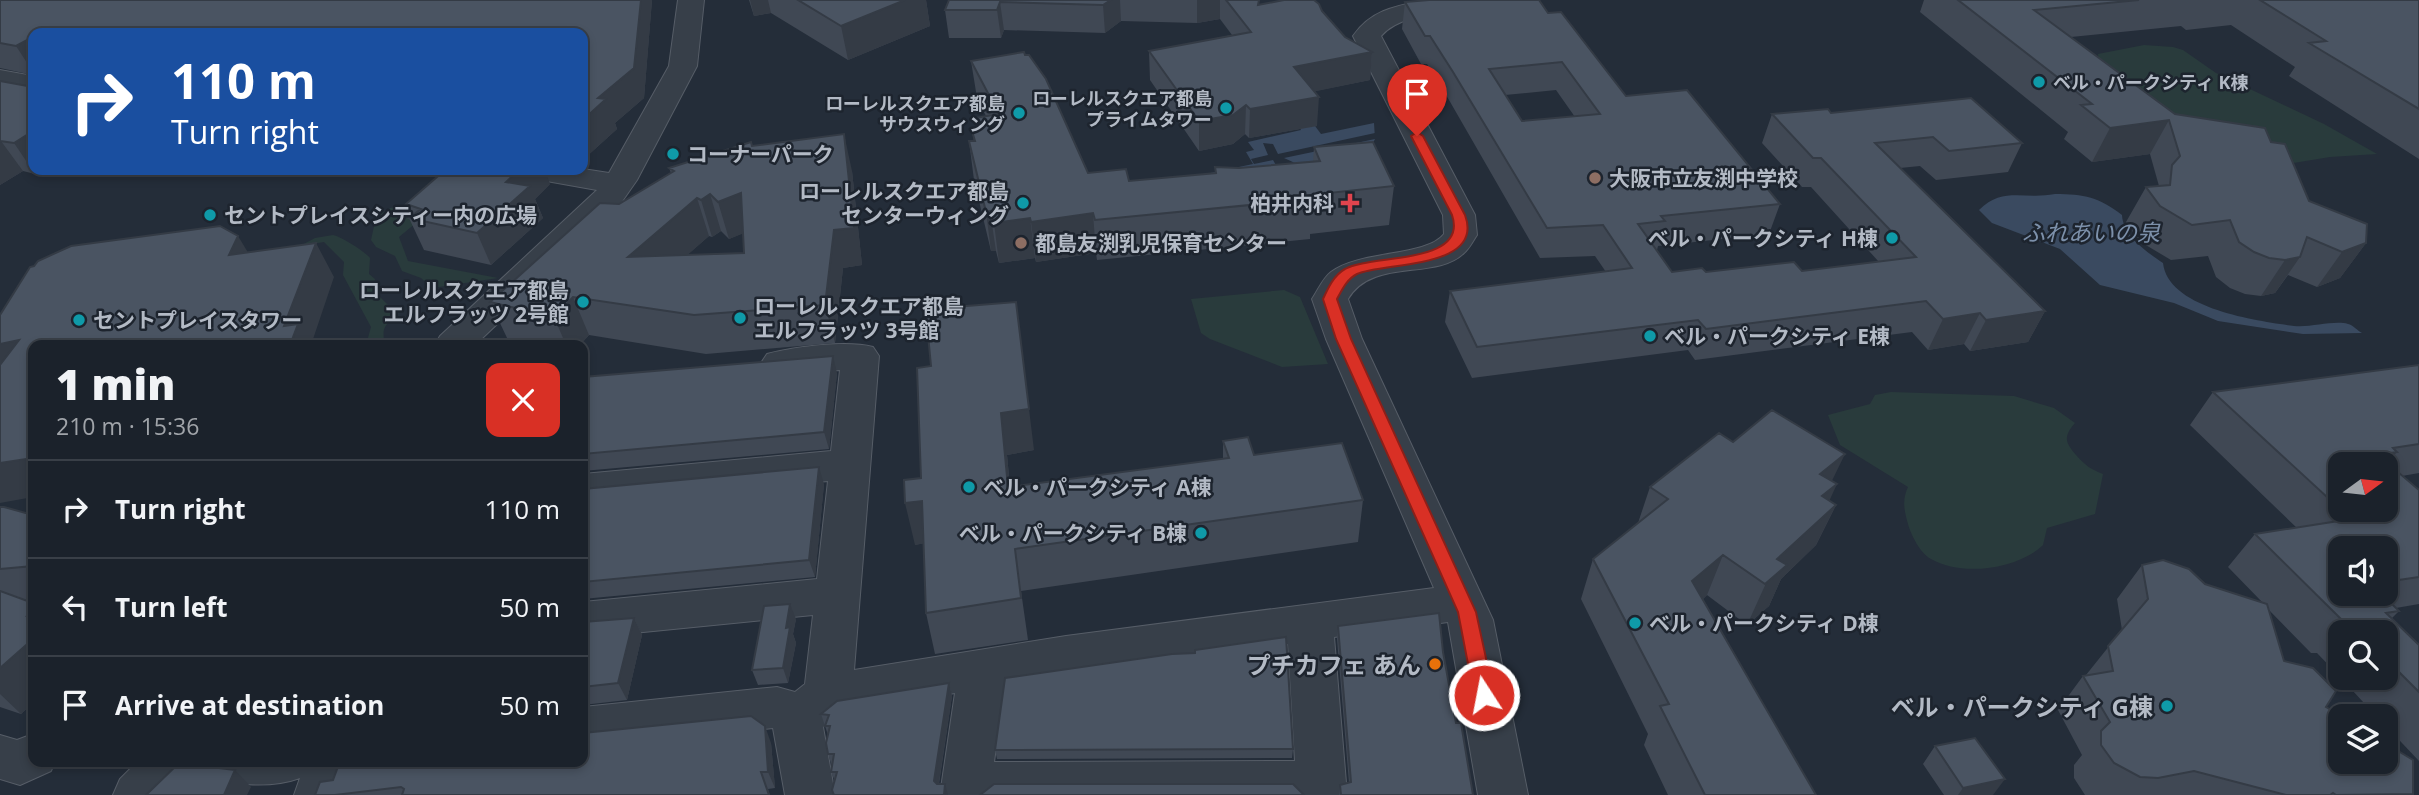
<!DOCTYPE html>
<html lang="en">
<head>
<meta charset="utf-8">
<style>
	:root { --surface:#1b222b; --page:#282f37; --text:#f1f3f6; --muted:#a0a4a9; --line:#393f47 }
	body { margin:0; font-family:"Open Sans","Noto Sans JP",sans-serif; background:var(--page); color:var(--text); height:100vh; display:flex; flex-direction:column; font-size:26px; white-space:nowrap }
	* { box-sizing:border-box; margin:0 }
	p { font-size:23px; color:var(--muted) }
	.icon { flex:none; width:38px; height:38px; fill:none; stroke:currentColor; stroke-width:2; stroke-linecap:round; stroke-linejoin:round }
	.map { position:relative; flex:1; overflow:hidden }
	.panel { position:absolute; left:28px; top:340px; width:560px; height:427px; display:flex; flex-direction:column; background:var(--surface); border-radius:14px; box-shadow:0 4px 10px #0003,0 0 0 2px var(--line) }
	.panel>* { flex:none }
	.hud { position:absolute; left:28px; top:28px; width:560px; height:147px; border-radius:14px; box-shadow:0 4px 10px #0003,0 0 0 2px var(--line); background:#1a4fa0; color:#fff; overflow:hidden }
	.needle { width:46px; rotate:75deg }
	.buttons { position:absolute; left:2328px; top:452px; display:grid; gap:14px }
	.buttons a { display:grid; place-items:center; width:70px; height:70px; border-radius:14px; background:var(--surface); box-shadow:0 4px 10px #0003,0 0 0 2px var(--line); font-size:35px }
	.pin { position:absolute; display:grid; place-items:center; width:60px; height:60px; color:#fff; margin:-72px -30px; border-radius:50% 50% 50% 0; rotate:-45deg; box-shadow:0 0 7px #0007 }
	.pin .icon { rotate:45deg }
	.me { position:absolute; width:77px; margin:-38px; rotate:349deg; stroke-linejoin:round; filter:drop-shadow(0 0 5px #0008) }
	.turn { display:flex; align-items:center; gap:24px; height:147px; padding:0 28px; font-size:32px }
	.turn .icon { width:91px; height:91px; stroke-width:2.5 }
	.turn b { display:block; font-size:49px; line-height:60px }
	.round { display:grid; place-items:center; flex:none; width:74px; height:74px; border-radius:14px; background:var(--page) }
	.summary { display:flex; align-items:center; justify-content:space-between; height:119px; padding:0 28px }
	h1 { font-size:42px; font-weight:800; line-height:52px }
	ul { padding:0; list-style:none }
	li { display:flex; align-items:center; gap:21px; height:98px; padding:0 28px; border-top:2px solid var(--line) }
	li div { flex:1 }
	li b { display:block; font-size:26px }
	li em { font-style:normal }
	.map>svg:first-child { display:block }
	.green { fill:#293b3c }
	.water { fill:#3a4a60 }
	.pier { fill:#242d39 }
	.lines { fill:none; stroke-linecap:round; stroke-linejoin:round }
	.minor-casing { stroke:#565d67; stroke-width:2 }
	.minor { fill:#373f49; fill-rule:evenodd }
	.wall { fill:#404854; fill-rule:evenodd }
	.shaded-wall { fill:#343b45 }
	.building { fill:#4a5462; stroke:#343b45; stroke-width:2; fill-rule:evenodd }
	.route { fill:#d93025; stroke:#8d1f18; stroke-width:2 }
	.culture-dot { fill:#0f9aa8; stroke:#1d242e; stroke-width:2.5 }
	.education-dot { fill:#8d6e63; stroke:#1d242e; stroke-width:2.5 }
	.health-dot { fill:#e0444e; stroke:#1d242e; stroke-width:2.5 }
	.food-dot { fill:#e8710a; stroke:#1d242e; stroke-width:2.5 }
	.labels { text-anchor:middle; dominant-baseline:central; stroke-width:5; stroke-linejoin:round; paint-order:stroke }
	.far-poi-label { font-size:18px; font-weight:bold; fill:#b3bac5; stroke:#1d242e; text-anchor:end }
	.poi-label { font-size:21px; font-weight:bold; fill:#b3bac5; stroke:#1d242e; text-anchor:start }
	.water-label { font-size:23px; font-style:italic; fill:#7c90aa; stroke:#1d242e }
	.near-poi-label { font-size:24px; font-weight:bold; fill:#b3bac5; stroke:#1d242e; text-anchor:end }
</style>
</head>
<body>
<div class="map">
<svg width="2419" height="795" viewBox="0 0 2419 795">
	<rect width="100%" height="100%" fill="#242d39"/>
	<path class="green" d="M2144 45 2173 47 2183 50 2216 73 2324 124 2377 154 2330 157 2270 167 2261 165 2100 72 2098 54Z
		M475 174 399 237 408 261 498 278 432 288 421 278 402 271 395 256 376 247 371 240 376 217 390 208 413 203Z
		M333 235C342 237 364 251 370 258L369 274 375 279 374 291 394 311 392 320C383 326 383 331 384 341L388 345H366L371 327 343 275 344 262 324 242 300 246 315 238Z
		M1284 290 1300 297 1328 364 1282 367 1210 339 1201 333 1191 299Z
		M1891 392 2014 396 2054 408 2075 423C2063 437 2065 442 2076 455 2085 465 2090 469 2103 474L2095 514 2047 528 2043 545C2018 569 1962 577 1931 559 1920 553 1911 535 1908 524 1904 510 1902 500 1908 487L1840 445 1828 415 1870 404 1875 395Z"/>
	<path class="water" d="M1374 123 1375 139 1371 147 1307 166 1295 163 1126 191 1253 164 1246 152 1254 150 1248 142 1301 130 1299 126H1315L1321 134Z
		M2055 194C2084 194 2099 197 2122 215 2123 236 2147 252 2163 263 2168 309 2258 321 2294 326 2310 328 2334 320 2348 324 2353 325 2358 331 2362 333L2303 334 2218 321 2174 303 2100 285 2060 249 1992 223 1979 210C2003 186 2024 200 2055 194Z"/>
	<path class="pier" d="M1375 133V139L1284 158 1295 163 1277 167 1273 160 1254 164 1251 159 1268 155 1263 143 1273 144 1278 154Z"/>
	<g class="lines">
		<defs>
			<path id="minor" d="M678 0H704L697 66 637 180 614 213 475 345H435L440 336 597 190 524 177 519 170 583 169 609 173 669 66Z
				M1427 0H1490L1486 6 1477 8C1448 13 1402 12 1381 36L1475 215 1477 235C1473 241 1469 249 1464 253 1435 281 1373 257 1348 299L1362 339 1493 620 1528 795H1478L1448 622 1334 637 1347 795H940L955 693 840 712 823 727 835 795H785L773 728 583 749V707L777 687 795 692 805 684 813 615 583 638V602L817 579 828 481 583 504V474L831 451 840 370 780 375 767 372 761 363 767 354C794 347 846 340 873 347L879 356 854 670 1066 636 1434 588 1326 339 1312 299C1318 290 1323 278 1331 272 1360 250 1426 257 1444 234L1443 215 1353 36C1372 9 1397 6 1427 0ZM1288 644 1295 761 994 762 1004 685Z
				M0 70 33 76V94L0 88Z
				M33 734V761H55L51 771 20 785 0 779V735L17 740Z
				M138 761H196L189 776 171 795H113L120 779Z
				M198 761H356L344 795H294L300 778C273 788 233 786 205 776Z"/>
		</defs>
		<use href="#minor" class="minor-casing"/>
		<use href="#minor" class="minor"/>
	</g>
	<path class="wall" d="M0 0H652L644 98 615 123 617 129 585 158H583V33H33V75L0 68Z
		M749 0H926L930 26 848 60 771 13 754 16Z
		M949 0H1259L1258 5 1322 11 1345 37 1372 52 1370 80 1315 91 1317 126 1249 138 1245 134 1233 144 1199 151 1150 80 1149 51 1232 35 1220 19 1197 23 1121 21 1105 33 1004 30 1001 38H949L945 10Z
		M1924 0H2419V159L2289 76 2295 67 2231 25 2186 30 2181 26 2071 37 2175 114 2271 142 2309 201 2366 243 2340 278 2317 287 2288 275 2275 293 2261 296 2245 294 2230 288 2216 277 2208 256 2171 260 2139 241 2126 222 2146 187 2159 186 2150 154 2092 162 2064 139 2068 132 1920 12Z
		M1405 2 1548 13 1626 96 1780 204 1769 234 1658 246 1657 250 1672 272 1802 271 1879 262 1811 187H1802L1762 143 1772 114 1831 113 2022 143 2008 172 1936 180 1920 166 1900 168 2045 311 2028 342 1970 351 1964 344 1928 350 1912 332 1695 360 1688 350 1472 378 1445 322 1450 291 1606 272 1595 256 1540 258 1449 100 1427 64H1421L1402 29ZM1556 90 1575 117 1522 121 1505 95Z
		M971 61 1088 173 1129 181 1215 173V167L1239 168 1313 162 1314 147 1394 186 1389 225 1310 234V239L1097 260 1096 253 1036 262 1035 258 999 263 996 251H991L974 180 969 141H974L972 131 977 130 975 118 986 116 977 98Z
		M0 81 35 174 23 171 0 185Z
		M752 146 852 171 862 265 843 268 835 343 706 354 589 335 580 345H527L508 340 490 302 619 204 671 173 669 168ZM721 231 729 239 743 233 744 253 687 255 709 236 712 237Z
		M550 184 535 199 543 218 491 265 424 250 409 218 412 216 406 204Z
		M2419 365V473L2402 476 2419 490V604L2396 608 2399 611 2392 618 2419 645V761L2385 725V716H2376L2340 677H2385V632H2340V677L2317 653H2311L2268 609 2284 661 2326 707 2413 795H2085L2074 778V765L2082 755 2058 710 2083 676 2086 675 2122 630 2117 599 2142 565 2263 603 2228 567 2255 534 2297 528 2190 425 2213 392ZM2385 548V593H2340Z
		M917 368 1034 450 1007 455 1010 487 1223 459V441L1363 500 1358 542 1021 591 1028 640 935 654 926 613 924 543 915 545 921 478Z
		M837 373 829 449 583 471V377Z
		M1733 442 1832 481 1829 500 1836 505 1816 545 1781 579 1769 606 1747 625 1707 595 1703 599 1816 795H1668L1644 745 1648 734 1581 599 1593 559 1638 523 1650 487Z
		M824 484 815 577 583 599V489Z
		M0 507 33 515V703L21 714 0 707Z
		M634 618 642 635 627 700 583 705V622Z
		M796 619 793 634 796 643 788 683 758 685 752 670Z
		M1338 626 1443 652 1456 723 1473 795H1339L1340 785 1349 783 1337 639Z
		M949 683 952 696 939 784 835 781 831 772 832 766 828 754V735L821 714Z
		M771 743 775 788 768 789 770 795H315L333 780Z
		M1935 746 1993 795H1944L1923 764Z
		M1293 749 1292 758 997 759 995 750Z"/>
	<path class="shaded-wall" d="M641 0H652L644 98 615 123 617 129 585 158 583 153V120L598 98Z
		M750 0H768L771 13 754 16Z
		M905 0H926L930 26 848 60 841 26Z
		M1111 0H1120L1121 21 1105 33 1103 5Z
		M1197 0H1220V19L1197 23Z
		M1000 2 1004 30 1001 38 997 10Z
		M268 27 271 33H258Z
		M33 37V72L16 46Z
		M1372 52 1370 80 1293 96 1294 67Z
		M1319 97 1317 126 1249 138 1250 109Z
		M1246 105 1245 134 1233 144 1199 151V121Z
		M2169 120 2150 154 2092 162 2110 128Z
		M33 131V170H42L35 174 14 143Z
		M844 134 852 171 862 265 843 268 835 343 825 305Z
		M0 141H1L23 171 0 185Z
		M519 170H545L550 184 535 199 543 218 491 265 477 233 506 182Z
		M741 193 752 230 729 239 718 202Z
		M710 194 721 231 712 237 701 200Z
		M697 198 709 236 642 295 628 257Z
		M990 211 996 251H991L986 212Z
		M1093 213 1096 253 1036 262 1031 222Z
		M1030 218 1035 258 999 263 994 223Z
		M238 236 258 269 229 255Z
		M316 243 334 277 311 345H290L284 326Z
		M2366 243 2340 278 2317 287 2342 252Z
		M2300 257 2275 293 2261 296 2285 260Z
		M573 297 589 335 580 345H566L554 317Z
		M1016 302 1034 450 1007 455 1014 529 1008 487 1001 413Z
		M2045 311 2028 342 1970 351 1986 320Z
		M1980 313 1964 344 1928 350 1943 319Z
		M19 340 0 371V344Z
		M833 356 837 373 829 449 824 432Z
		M2397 452 2385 465 2378 455Z
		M1845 454 1827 491 1837 484 1821 519 1836 505 1816 545 1781 579 1769 606 1747 625 1777 559 1820 474Z
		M33 458V497L0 503V463Z
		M819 467 824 484 815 577 809 560Z
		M922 501 931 542 915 545 905 503Z
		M1723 555 1707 595 1677 622 1692 581Z
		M790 604 796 619 793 634 796 643 788 683 783 668 786 628Z
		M634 618 642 635 627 700 618 683Z
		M33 639V703L21 714 0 694V668Z
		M949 683 952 696 937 795 934 781Z
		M765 726 771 743 775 788 768 772Z
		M235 770 251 787 247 795H224Z
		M2005 779 1993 795H1958L1963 788Z
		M945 784 948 795H944Z"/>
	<path class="building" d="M0 0H641L634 68 598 98 606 99 583 120V33H305L268 27 258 33H33V37L16 46 0 43Z
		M798 0H905L841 26Z
		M949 0H1111L1103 5 1000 2 997 10H945Z
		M1226 0H1259L1258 5 1284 0H1314L1319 4 1322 11 1345 37 1372 52 1294 67 1319 97 1250 109 1246 105 1233 115 1199 121 1149 51 1251 32Z
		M1429 0H1539L1548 13 1561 12 1626 96 1687 90 1780 204 1661 216 1665 221 1638 224 1672 272 1702 268 1706 272 1794 262 1802 271 1916 257 1821 158H1813L1772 114 1828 109 1831 113 1971 98 2022 143 1949 151 1933 137 1875 143 2045 311 1986 320 1980 313 1943 319 1926 301 1706 329 1698 320 1477 347 1450 291 1632 268 1603 225 1547 228 1453 72 1430 36H1425L1405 2ZM1562 62 1600 114 1522 121 1489 69Z
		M1958 0H2139L2034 10 2175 114 2265 128 2271 142 2285 144 2309 201 2367 224 2366 243 2342 252 2307 237 2300 257 2285 260 2269 258 2254 252 2239 242 2230 220 2192 225 2160 206 2146 187 2170 185 2172 165 2180 156 2169 120 2110 128 2081 105 2092 104Z
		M2260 0H2419V109L2309 43 2326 41Z
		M1024 52 1025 55H1029L1046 79 1088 173 1126 169 1129 181 1216 173 1215 167 1239 168 1320 161 1314 147 1373 142 1394 186 1310 195 1312 199 1095 220 1093 213 1031 222 1030 218 994 223 990 211 986 212 969 141H975L972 131 978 130 975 118 999 114 971 61Z
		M0 81 33 87V131L14 143 0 141Z
		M844 134 854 228 834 230 825 305 694 315 573 297 554 317 490 302 600 203 619 204 674 171 669 168 751 142 752 146ZM741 193 744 253 628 257 697 198 701 200 710 194 718 202Z
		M445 170H519L506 182 530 186 477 233 409 218 421 209 406 204Z
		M220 226 238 236 229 255 316 243 284 326 298 324 290 345H33V458L0 463V365L19 340 0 344V315L30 267 34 266 38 261 71 246Z
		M1016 302 1029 409 1001 413 1008 487 1229 458 1223 441 1248 437 1254 455 1342 443 1363 500 1015 549 1021 598 926 613 922 501 905 503 904 480 921 478 917 368 931 366 926 314 943 312 942 308Z
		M833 356 824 432 583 454V377Z
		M2419 365V444L2393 448 2397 452 2378 455 2419 490V577L2385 582V548H2340V593H2381L2399 611 2386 613 2419 645V692L2385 658V632H2359L2348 620H2342L2255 534 2351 519 2340 509H2385V464H2340V509L2213 392Z
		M1772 410 1845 454 1820 474 1837 484 1822 496 1836 505 1777 559 1787 565 1765 584 1723 555 1692 581 1816 795H1705L1660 706 1669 704 1593 559 1668 499 1650 487 1719 433 1733 442Z
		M819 467 809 560 583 582V489Z
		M0 507H4L33 515V566L0 569Z
		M2163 560 2189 569 2205 584 2267 604 2284 661 2313 668 2336 691 2326 707 2341 716H2340V761H2385V743L2413 760V794L2336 795 2333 793 2330 795H2286L2194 771 2158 778 2140 777 2114 763 2101 745V731L2110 722 2083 676 2113 671 2108 646 2148 599 2142 565Z
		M0 591 33 603V611L27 616 33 618V639L0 668Z
		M790 604 786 628 790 627 783 668 752 670 764 606Z
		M1439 613 1443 652 1456 723H1461L1473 795H1341L1340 785 1351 782 1338 626Z
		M634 618 618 683 583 687V622Z
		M1286 637 1293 749 995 750 1005 678 1172 654 1195 653V650Z
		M949 683 934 781 937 784H945L944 795H834L832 790 837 772H831L834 754H828L826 743 830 726H825L829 715 821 714 837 701Z
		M751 716 765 726 768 772H761L769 795H402L404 789 401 787 335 795H315L320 782 333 780 340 761H583V733Z
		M1975 738 2005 779 1963 788 1935 746Z
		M179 763 235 770 224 795H146Z
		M994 784H1293L1304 795H980Z"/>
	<path class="route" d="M1417 132 1423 136 1465 215C1485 269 1385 262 1357 274 1347 279 1342 290 1337 299L1351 339 1476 612 1494 695 1491 701 1484 703 1477 701 1474 695 1458 612 1336 339 1323 299C1328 288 1334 275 1345 269 1371 254 1469 265 1452 215L1411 136Z"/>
	<g class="culture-dot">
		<circle cx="2039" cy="82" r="7"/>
		<circle cx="1226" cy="108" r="7"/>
		<circle cx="1019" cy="113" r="7"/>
		<circle cx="673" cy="154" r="7"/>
		<circle cx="1023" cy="203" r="7"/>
		<circle cx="210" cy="215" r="7"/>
		<circle cx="1892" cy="238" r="7"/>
		<circle cx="583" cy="302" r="7"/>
		<circle cx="740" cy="318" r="7"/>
		<circle cx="79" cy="320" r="7"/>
		<circle cx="1650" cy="336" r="7"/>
		<circle cx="969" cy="487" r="7"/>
		<circle cx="1201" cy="533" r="7"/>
		<circle cx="1635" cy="623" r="7"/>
		<circle cx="2167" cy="706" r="7"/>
	</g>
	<g class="education-dot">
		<circle cx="1595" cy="178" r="7"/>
		<circle cx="1021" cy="243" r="7"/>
	</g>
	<path class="health-dot" d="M1346.5 192.5h7v7h7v7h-7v7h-7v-7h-7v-7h7z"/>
	<circle class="food-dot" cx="1435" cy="664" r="7"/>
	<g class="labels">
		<g class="far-poi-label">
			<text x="2053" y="82" text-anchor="start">ベル・パークシティ K棟</text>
			<text x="1212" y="98">ローレルスクエア都島<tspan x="1212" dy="21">プライムタワー</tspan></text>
			<text x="1005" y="103">ローレルスクエア都島<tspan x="1005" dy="21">サウスウィング</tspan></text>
		</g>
		<g class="poi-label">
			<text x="687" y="154">コーナーパーク</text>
			<text x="1609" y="178">大阪市立友渕中学校</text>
			<text x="1009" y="191" text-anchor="end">ローレルスクエア都島<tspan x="1009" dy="24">センターウィング</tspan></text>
			<text x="1334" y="203" text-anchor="end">柏井内科</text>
			<text x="224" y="215">セントプレイスシティー内の広場</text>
			<text x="1878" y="238" text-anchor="end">ベル・パークシティ H棟</text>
			<text x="1035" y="243">都島友渕乳児保育センター</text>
			<text x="569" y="290" text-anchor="end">ローレルスクエア都島<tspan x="569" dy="24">エルフラッツ 2号館</tspan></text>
			<text x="754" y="306">ローレルスクエア都島<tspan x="754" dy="24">エルフラッツ 3号館</tspan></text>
			<text x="93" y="320">セントプレイスタワー</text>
			<text x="1664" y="336">ベル・パークシティ E棟</text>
			<text x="983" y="487">ベル・パークシティ A棟</text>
			<text x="1187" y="533" text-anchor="end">ベル・パークシティ B棟</text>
			<text x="1649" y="623">ベル・パークシティ D棟</text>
		</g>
		<g class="water-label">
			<text x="2091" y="232">ふれあいの泉</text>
		</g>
		<g class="near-poi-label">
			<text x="1421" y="664">プチカフェ あん</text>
			<text x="2153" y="706">ベル・パークシティ G棟</text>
		</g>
	</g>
</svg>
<div class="buttons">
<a><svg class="needle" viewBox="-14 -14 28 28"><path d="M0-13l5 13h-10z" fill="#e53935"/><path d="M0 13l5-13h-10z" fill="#a0a4a9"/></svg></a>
<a><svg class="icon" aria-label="sound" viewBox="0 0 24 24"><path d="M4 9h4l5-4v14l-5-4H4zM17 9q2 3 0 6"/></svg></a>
<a><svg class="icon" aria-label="search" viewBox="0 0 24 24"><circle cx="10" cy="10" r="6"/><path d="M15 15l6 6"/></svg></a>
<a><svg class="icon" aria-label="layers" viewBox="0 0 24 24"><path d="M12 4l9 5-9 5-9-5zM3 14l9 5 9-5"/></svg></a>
</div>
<div class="pin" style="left:1417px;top:136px;background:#d93025"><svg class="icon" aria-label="arrive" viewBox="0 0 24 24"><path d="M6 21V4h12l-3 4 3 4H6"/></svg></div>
<svg class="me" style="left:1484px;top:695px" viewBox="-20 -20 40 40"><circle r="17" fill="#d93025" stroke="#fff" stroke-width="3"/><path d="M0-11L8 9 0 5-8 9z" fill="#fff"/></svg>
<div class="hud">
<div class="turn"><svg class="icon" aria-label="right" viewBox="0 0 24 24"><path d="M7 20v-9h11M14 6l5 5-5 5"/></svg><div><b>110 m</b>Turn right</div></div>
</div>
<section class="panel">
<div class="summary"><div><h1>1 min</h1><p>210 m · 15:36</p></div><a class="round" style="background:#d93025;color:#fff"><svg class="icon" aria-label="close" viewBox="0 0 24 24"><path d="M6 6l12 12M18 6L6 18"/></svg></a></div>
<ul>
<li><svg class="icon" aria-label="right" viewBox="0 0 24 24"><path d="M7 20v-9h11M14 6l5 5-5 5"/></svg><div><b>Turn right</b></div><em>110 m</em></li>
<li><svg class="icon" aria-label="left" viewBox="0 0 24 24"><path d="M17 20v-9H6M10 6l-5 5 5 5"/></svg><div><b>Turn left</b></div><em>50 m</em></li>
<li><svg class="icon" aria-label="arrive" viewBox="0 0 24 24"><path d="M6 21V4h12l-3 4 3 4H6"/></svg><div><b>Arrive at destination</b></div><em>50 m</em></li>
</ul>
</section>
</div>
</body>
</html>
